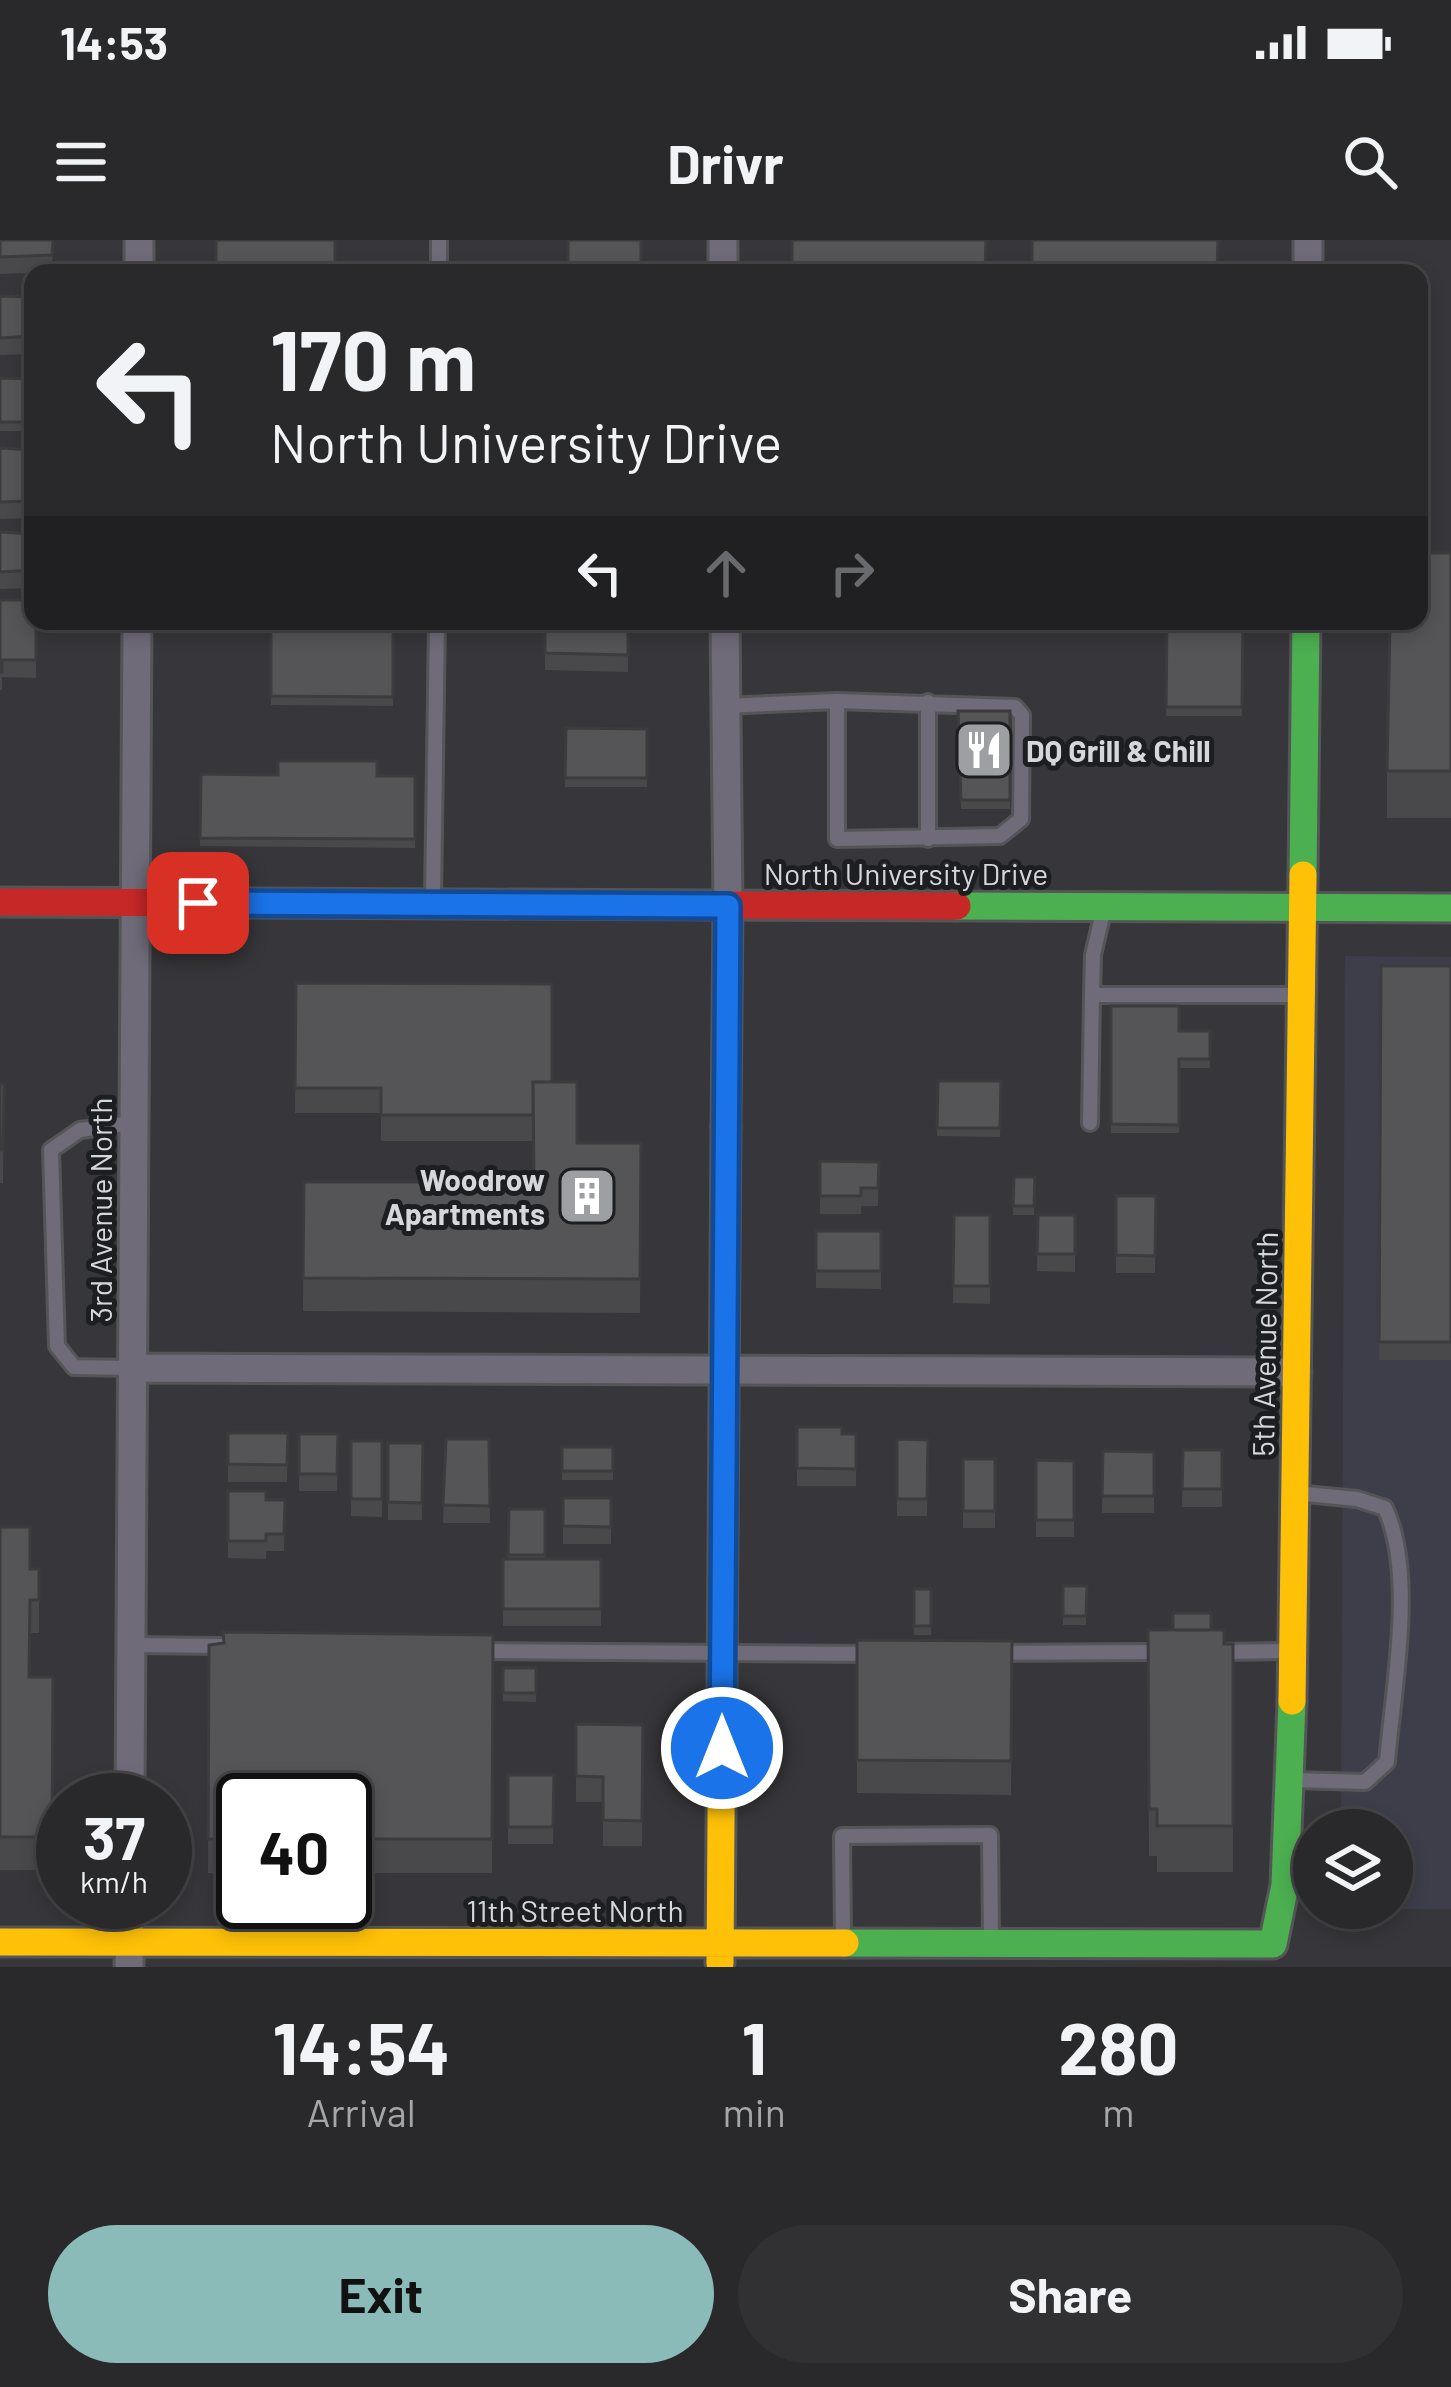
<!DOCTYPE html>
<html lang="en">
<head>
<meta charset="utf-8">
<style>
	:root { --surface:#29292c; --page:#313134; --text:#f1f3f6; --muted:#a5a6a9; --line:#454548; --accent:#8bbbb9 }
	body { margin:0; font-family:Barlow,sans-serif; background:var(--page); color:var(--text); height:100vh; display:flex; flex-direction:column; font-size:45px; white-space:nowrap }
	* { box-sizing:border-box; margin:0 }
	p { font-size:39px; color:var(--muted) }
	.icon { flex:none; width:66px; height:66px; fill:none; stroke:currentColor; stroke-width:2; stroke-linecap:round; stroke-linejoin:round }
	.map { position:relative; height:1727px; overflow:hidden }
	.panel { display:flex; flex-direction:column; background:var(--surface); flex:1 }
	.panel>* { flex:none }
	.top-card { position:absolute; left:24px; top:24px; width:1404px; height:366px; border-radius:24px; box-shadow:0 6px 18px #0003,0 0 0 3px var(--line); background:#29292c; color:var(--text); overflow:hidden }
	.controls { position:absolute; left:1293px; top:1569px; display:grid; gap:24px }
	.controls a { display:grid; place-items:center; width:120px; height:120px; border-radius:50%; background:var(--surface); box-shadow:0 6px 18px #0003,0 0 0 3px var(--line); font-size:60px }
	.speed { position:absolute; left:36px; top:1533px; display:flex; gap:24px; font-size:60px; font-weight:700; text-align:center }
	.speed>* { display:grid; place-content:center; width:156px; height:156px; border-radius:50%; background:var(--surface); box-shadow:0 6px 18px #0003,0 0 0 3px var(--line); line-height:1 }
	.speed small { font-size:30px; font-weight:400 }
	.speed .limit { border:6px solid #111; border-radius:18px; background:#fff; color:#111 }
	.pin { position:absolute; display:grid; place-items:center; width:102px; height:102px; color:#fff; margin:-51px; border-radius:24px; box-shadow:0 6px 18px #0006 }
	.me { position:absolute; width:132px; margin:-66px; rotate:0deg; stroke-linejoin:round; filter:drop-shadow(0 0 9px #0008) }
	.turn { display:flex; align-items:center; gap:42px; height:252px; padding:0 48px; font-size:54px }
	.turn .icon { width:156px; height:156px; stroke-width:2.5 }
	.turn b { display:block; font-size:84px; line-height:102px }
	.lanes { display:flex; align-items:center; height:114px; padding:0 48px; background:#0003; justify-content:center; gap:60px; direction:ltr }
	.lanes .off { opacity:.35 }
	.eta { display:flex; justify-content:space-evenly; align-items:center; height:204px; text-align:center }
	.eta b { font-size:72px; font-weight:700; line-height:84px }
	.cta { display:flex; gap:24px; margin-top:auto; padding:24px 48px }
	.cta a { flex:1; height:138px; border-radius:72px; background:var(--accent); color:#111; font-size:48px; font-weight:700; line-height:138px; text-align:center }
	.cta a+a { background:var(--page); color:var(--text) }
	.status { display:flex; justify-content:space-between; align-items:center; height:84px; padding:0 60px; background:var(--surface); direction:ltr }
	.status svg { height:33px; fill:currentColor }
	header { display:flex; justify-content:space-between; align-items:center; height:156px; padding:0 48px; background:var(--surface); font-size:54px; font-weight:700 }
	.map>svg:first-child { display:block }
	.built { fill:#3d3e49 }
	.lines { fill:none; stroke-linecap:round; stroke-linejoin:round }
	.lane-casing { stroke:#545557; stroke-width:20 }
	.street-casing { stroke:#545557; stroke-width:33 }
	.fast-casing { stroke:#545557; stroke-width:33 }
	.slow-casing { stroke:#545557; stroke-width:33 }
	.jam-casing { stroke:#545557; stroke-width:33 }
	.lane { stroke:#6f6b78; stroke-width:14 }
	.street { stroke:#6f6b78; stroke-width:27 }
	.fast { stroke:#4caf50; stroke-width:27 }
	.slow { stroke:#ffc107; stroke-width:27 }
	.jam { stroke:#c62828; stroke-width:27 }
	.wall { fill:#49494c }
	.building { fill:#555558; stroke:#3c3c3e; stroke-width:3 }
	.route-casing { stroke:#114b97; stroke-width:30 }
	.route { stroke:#1a73e8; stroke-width:21 }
	.labels { text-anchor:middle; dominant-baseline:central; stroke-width:10; stroke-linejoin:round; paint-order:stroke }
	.poi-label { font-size:30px; font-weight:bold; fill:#d6d7db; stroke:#1d1e21; text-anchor:start }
	.street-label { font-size:30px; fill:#d6d7db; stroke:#1d1e21 }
</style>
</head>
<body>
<div class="status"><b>14:53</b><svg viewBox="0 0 49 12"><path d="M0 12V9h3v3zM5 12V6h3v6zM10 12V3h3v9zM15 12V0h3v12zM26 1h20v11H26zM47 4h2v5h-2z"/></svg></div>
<header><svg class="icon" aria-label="menu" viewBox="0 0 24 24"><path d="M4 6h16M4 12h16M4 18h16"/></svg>Drivr<svg class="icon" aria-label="search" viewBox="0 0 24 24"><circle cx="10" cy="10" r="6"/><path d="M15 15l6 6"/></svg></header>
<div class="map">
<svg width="1451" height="1727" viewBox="0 0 1451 1727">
	<rect width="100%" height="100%" fill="#37373b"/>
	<path class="built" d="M1345 716 1451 717V1669H1340L1392 1668V1590H1341Z"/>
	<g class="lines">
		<defs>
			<path id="lane" d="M439 33V0
				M928 462V599
				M725 466 837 461 1015 467 1022 475 1021 579 1000 596 837 599V461
				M433 659 437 381
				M1092 755 1093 715 1103 672
				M1090 883 1092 755H1296
				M132 1128 74 1127 57 1106 51 910 80 890 134 883
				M131 1405 222 1406
				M478 1411 876 1414
				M1216 1412 1290 1411
				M994 1413 1164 1412
				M1293 1540 1365 1542 1387 1522C1393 1449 1416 1335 1385 1268L1357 1259 1295 1253
				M843 1699 842 1596 990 1595 991 1700"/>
			<path id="street" d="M723 0V33
				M139 33V0
				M1308 33V0
				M725 381 728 666
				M132 1128 1297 1132
				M130 1560 137 381
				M129 1727 130 1662"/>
			<path id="fast" d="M1303 635 1306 381
				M957 666 1451 668
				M726 887 728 666
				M845 1703 1273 1704 1285 1645 1292 1461"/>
			<path id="slow" d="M1292 1461 1303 635
				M0 1702 845 1703
				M720 1723 726 887"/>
			<path id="jam" d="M0 662 957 666"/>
		</defs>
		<use href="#lane" class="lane-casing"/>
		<use href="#street" class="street-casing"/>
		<use href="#fast" class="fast-casing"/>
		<use href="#slow" class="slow-casing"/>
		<use href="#jam" class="jam-casing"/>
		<use href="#lane" class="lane"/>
		<use href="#street" class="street"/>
		<use href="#fast" class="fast"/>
		<use href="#slow" class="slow"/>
		<use href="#jam" class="jam"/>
	</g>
	<path class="wall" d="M0 0H53L52 32 0 34Z
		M568 0H641V33H568Z
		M0 56 33 57V114L0 115Z
		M0 138 33 139V191H0Z
		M0 208 33 210V278L0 279Z
		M0 292 33 294V348L0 349Z
		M1451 313V578H1387V531Z
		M0 360 36 381V438L2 437V450H0Z
		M628 381V432L545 430V392Z
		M1167 381H1243L1242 476H1166Z
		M271 385 393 386V466L271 465Z
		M958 471H1010V569H961Z
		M566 488 647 489V547H565Z
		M377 536H415V608L200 606V598Z
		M1381 726H1451V1120H1379Z
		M296 743 552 842 577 903H641L640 1073 303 1071 304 942H533V901H381V873H295Z
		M1111 766 1179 791H1210V828H1179V893H1111Z
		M938 841H1001L1000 897 937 896Z
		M0 844H4L3 943H0Z
		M820 921 879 922 878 966H861V974H820Z
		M1014 937H1035L1034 975H1013Z
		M1116 956H1156L1155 1033H1116Z
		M954 975H990V1064L953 1063Z
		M1038 975H1075V1032L1037 1031Z
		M816 991H881V1049L816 1048Z
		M797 1187 842 1194H856V1246H797Z
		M228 1193H288L287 1242H228Z
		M299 1194H338L337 1251H299Z
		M446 1199H489L490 1283H443Z
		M897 1199 928 1200 927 1276H897Z
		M351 1201H382V1277L351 1276Z
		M388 1203H423L422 1280H388Z
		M562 1207H613V1240H562Z
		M1183 1210H1222V1267H1182Z
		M1103 1211 1154 1212V1273H1102Z
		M963 1219H995V1288H963Z
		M1036 1220 1074 1221V1297H1036Z
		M228 1251 266 1260H285L284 1311H266V1319L228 1318Z
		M563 1258H611V1304H563Z
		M509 1269H545V1319H601V1386H503V1319H508Z
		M0 1287 30 1329H39V1393H30V1437H53L52 1630H0Z
		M1063 1346H1087L1086 1385H1063Z
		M914 1349H931V1395H914Z
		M1148 1390H1211L1224 1404H1233V1632H1157V1616H1149Z
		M493 1395 492 1633H345V1560H243V1633H208L209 1405Z
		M857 1400 1012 1401 1011 1555 857 1553Z
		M503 1428H536V1462L503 1461Z
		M576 1484 643 1485 642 1606H603V1562H576Z
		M508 1535H554L553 1604H508Z"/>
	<path class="building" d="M0 0H53L52 15 0 17Z
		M216 0H335V33H216Z
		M568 0H641V24H568Z
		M792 0H986L985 33H792Z
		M1032 0H1218L1217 33H1032Z
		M0 56 33 57V96L0 98Z
		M0 138 33 139V182H0Z
		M0 208 33 210V261L0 262Z
		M0 292 33 294V330L0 332Z
		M1419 313H1451V531H1387L1390 381H1419Z
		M0 360H33V381H36V420H2V432H0Z
		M584 381H628V415L545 413V392L584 386Z
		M1167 381H1243L1242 467H1166Z
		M271 385 393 386V457L271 456Z
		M958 471H1010V560H961Z
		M566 488 647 489V538H565Z
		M278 521H377V536H415V599L200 598 201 534 278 535Z
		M1381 726H1451V1102H1379Z
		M296 743 552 744V842H533V875H381V848H295Z
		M1111 766H1179V791H1210V819H1179V885L1111 884Z
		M938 841H1001L1000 888H937Z
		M533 842H577V903H641L640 1039 303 1038 304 942H534Z
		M0 844H4L3 910H0Z
		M820 921 879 922 878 948H861V956H820Z
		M1014 937H1035L1034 966H1013Z
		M1116 956H1156L1155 1016 1116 1015Z
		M954 975H990V1046H953Z
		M1038 975H1075V1014H1037Z
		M816 991H881V1031H816Z
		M797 1187H842V1194H856V1229L797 1228Z
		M228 1193H288L287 1225 228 1224Z
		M299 1194H338L337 1234H299Z
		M446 1199H489L490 1266 443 1265Z
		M897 1199 928 1200 927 1259H897Z
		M351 1201H382V1259H351Z
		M388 1203H423L422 1263 388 1262Z
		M562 1207H613V1231H562Z
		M1183 1210H1222V1249H1182Z
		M1103 1211 1154 1212V1256H1102Z
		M963 1219H995V1271H963Z
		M1036 1220 1074 1221V1280H1036Z
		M228 1251H266V1260H285L284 1294H266V1301H228Z
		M563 1258H611V1287L563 1286Z
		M509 1269H545V1315H508Z
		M0 1287H30V1329H39V1360H30L29 1437H53L52 1597H0Z
		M503 1319H601V1369H503Z
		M1063 1346H1087L1086 1376H1063Z
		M914 1349H931V1386H914Z
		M1173 1373H1211V1390H1173Z
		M1148 1390H1224V1404H1233V1586H1157V1569H1149Z
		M223 1392 493 1395 492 1599H345V1560H243V1599H208L209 1405 224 1403Z
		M857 1400 1012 1401 1011 1521 857 1520Z
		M503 1428H536V1453H503Z
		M576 1484 643 1485 642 1581 603 1580V1537L576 1536Z
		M508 1535H554L553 1587H508Z"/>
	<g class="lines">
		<defs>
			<path id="route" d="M198 663 728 666 722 1508"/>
		</defs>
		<use href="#route" class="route-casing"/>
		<use href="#route" class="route"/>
	</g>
	<defs>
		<symbol id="restaurant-square" viewBox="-11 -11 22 22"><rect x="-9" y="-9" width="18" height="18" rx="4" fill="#9e9fa3" stroke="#1d1e21"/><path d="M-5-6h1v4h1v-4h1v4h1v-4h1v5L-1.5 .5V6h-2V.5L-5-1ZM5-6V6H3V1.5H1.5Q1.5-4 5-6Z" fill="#fff"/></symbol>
		<symbol id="building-square" viewBox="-11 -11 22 22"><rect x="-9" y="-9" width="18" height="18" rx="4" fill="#9e9fa3" stroke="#1d1e21"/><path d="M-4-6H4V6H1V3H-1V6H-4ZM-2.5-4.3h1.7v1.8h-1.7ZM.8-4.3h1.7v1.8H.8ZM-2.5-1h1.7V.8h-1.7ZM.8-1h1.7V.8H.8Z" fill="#fff"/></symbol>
	</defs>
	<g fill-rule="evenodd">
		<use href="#restaurant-square" x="951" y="477" width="66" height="66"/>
		<use href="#building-square" x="554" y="923" width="66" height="66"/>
	</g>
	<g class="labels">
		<g class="poi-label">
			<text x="1026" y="510">DQ Grill &amp; Chill</text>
			<text x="545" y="939" text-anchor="end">Woodrow<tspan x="545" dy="34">Apartments</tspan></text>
		</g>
		<g class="street-label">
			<text x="906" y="633">North University Drive</text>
			<text transform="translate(100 970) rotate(-90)">3rd Avenue North</text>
			<text transform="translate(1264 1104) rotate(-89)">5th Avenue North</text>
			<text x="575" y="1670">11th Street North</text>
		</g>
	</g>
</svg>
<div class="controls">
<a><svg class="icon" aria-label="layers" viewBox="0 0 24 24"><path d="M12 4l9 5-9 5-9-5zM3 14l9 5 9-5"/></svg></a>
</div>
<div class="speed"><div>37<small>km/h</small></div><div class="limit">40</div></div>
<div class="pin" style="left:198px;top:663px;background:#d93025"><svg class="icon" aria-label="arrive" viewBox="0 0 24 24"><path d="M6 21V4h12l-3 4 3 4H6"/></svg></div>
<svg class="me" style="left:722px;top:1508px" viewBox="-20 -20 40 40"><circle r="17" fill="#1a73e8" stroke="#fff" stroke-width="3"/><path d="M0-11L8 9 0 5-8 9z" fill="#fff"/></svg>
<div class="top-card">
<div class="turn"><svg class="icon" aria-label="left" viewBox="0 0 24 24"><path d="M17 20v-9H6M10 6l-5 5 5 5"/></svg><div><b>170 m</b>North University Drive</div></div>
<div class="lanes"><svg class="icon" aria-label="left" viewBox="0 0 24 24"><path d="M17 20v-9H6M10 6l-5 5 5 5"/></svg><svg class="icon off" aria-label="ahead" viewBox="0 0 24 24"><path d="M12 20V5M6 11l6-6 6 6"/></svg><svg class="icon off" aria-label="right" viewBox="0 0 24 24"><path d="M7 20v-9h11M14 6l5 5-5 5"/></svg></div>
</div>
</div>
<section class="panel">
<div class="eta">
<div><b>14:54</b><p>Arrival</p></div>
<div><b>1</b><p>min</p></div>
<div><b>280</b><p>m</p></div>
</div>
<div class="cta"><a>Exit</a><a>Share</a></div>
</section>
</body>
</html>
